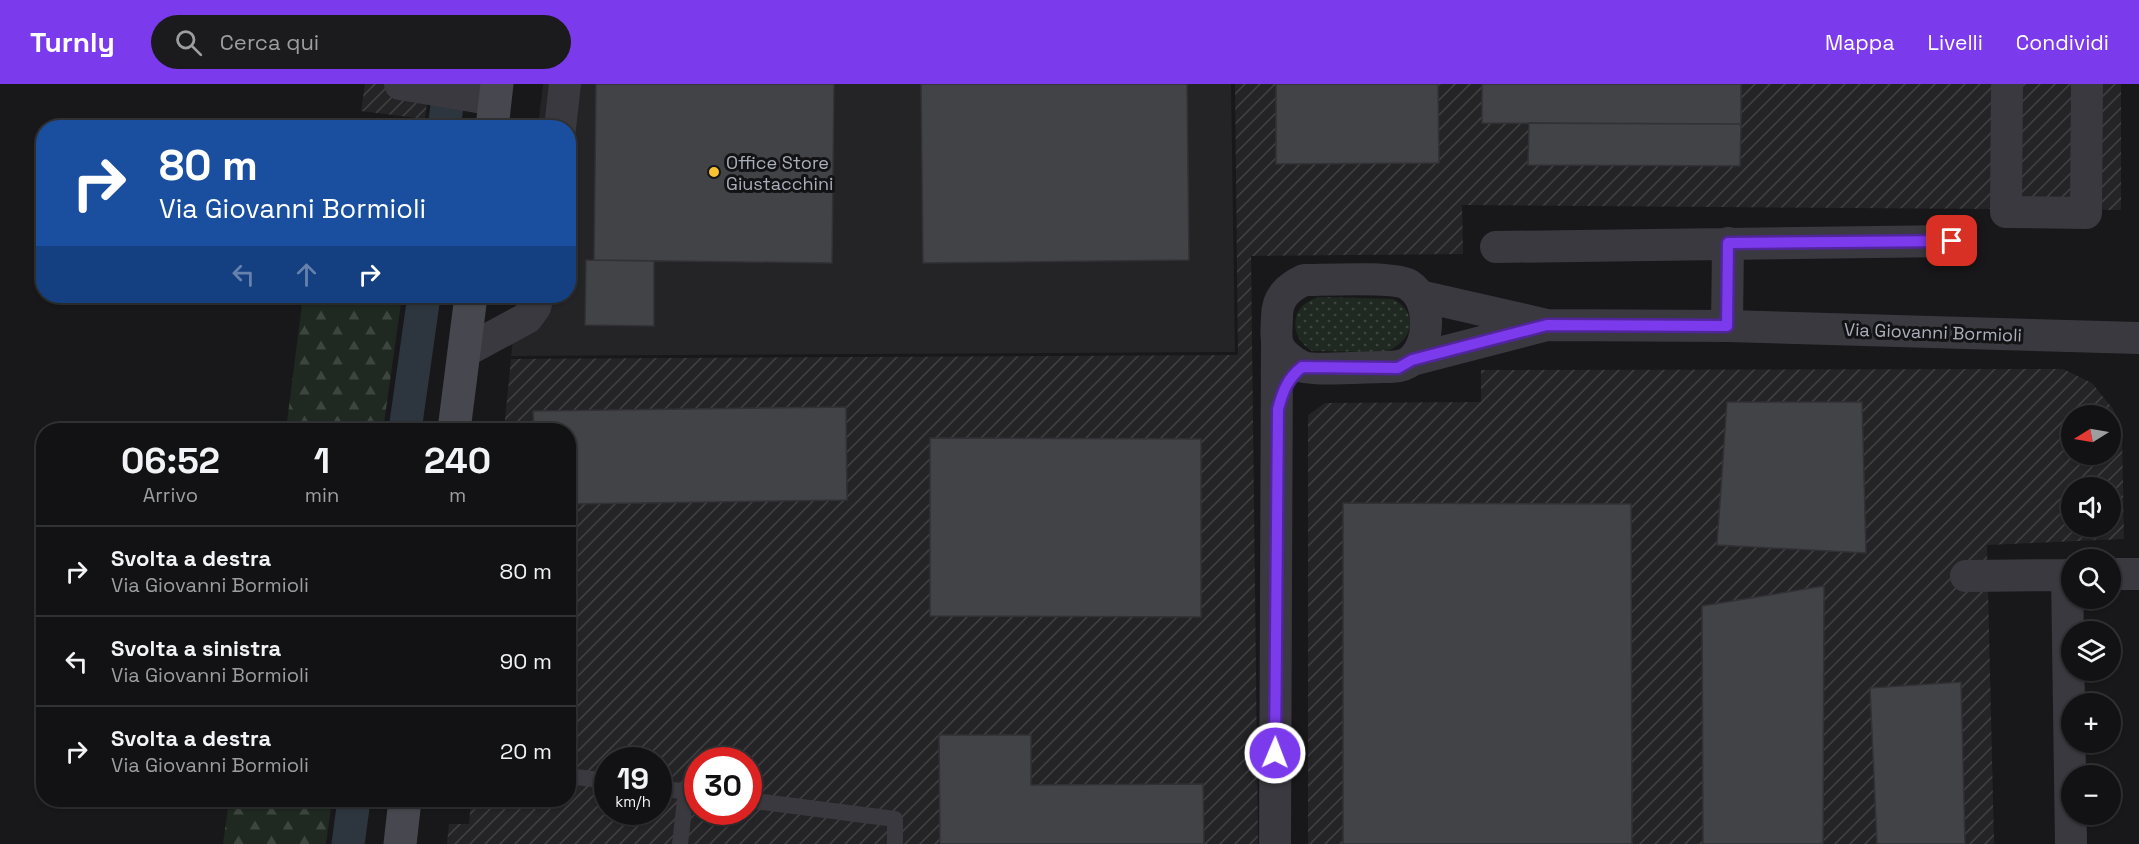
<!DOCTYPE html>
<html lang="it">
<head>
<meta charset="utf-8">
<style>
	:root { --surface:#121214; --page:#1b1b1d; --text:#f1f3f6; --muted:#9c9ea0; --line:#313234; --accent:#7c3aed }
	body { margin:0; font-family:"Space Grotesk",sans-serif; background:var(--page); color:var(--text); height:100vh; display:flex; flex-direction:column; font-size:22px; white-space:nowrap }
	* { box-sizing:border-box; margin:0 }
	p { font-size:20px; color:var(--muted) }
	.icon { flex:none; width:33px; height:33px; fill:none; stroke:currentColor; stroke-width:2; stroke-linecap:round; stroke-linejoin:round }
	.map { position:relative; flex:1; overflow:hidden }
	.side { position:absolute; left:36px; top:339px; width:540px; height:384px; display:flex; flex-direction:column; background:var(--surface); border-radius:24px; box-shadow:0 2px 4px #0004,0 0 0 2px var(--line) }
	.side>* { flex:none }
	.guide { position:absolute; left:36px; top:36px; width:540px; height:183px; border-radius:24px; box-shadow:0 2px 4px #0004,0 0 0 2px var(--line); background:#1a4fa0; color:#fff; overflow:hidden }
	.needle { width:39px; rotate:259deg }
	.buttons { position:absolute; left:2061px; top:321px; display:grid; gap:12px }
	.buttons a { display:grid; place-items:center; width:60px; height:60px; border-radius:50%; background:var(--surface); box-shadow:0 2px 4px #0004,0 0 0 2px var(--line); font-size:30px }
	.speed { position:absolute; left:594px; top:663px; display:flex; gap:12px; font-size:30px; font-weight:700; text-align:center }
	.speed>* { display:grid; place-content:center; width:78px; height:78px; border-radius:50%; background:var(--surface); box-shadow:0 2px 4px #0004,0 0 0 2px var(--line); line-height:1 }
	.speed small { font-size:15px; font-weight:400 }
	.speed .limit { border:9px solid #d22; background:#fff; color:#111 }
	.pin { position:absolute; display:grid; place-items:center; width:51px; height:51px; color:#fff; margin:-26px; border-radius:12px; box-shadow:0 3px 9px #0006 }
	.me { position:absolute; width:66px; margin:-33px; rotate:1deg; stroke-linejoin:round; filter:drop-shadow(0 0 4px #0008) }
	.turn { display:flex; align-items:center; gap:21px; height:126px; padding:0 24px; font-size:27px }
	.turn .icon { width:78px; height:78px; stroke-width:2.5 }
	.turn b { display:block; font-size:42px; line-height:51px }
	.lanes { display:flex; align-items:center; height:57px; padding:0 24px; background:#0003; justify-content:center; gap:30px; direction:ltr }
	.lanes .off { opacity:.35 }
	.eta { display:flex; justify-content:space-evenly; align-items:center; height:102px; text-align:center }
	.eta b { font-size:36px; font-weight:700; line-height:42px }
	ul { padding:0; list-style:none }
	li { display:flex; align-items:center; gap:18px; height:90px; padding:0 24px; border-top:2px solid var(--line) }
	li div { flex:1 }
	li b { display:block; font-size:22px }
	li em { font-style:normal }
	header { display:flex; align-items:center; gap:36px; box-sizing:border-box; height:84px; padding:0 30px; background:var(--accent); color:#fff }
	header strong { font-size:28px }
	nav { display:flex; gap:33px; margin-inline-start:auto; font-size:21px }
	.search { width:420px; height:54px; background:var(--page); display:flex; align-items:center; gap:15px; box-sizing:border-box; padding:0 21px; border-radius:33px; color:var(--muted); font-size:22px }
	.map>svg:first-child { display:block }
	.built { fill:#242427 }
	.industrial { fill:url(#industrial-furrows); fill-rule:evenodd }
	.grass { fill:url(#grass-dots) }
	.forest { fill:url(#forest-firs) }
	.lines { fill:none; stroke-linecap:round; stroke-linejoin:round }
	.canal { stroke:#2d363f; stroke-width:33 }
	.building { fill:#424347; stroke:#323236; stroke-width:1.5 }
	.service { stroke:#39393f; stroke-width:16 }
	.minor { stroke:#39393f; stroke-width:32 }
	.secondary { stroke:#47484f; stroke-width:33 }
	.route-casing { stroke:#51269a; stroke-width:15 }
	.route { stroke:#7c3aed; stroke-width:10 }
	.poi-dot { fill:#f8c332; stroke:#131315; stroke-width:2 }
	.labels { text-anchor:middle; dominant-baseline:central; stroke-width:6; stroke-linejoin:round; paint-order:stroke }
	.poi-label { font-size:18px; fill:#aaaeba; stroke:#131315; text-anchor:start }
	.street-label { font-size:18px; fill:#aaaeba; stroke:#131315 }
</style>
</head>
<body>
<header>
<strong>Turnly</strong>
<div class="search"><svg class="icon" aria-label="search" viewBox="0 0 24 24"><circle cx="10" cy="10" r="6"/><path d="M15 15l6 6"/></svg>Cerca qui</div>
<nav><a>Mappa</a><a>Livelli</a><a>Condividi</a></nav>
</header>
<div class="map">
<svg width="2139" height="760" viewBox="0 0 2139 760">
	<defs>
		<pattern id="industrial-furrows" width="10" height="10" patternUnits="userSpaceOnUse" patternTransform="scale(1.5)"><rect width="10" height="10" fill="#242427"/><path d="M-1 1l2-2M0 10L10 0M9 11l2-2" fill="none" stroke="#414144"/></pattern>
		<pattern id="grass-dots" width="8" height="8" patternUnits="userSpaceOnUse" patternTransform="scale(1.5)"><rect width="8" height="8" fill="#1f2821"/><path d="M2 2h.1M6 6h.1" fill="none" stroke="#3d453f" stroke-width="1.8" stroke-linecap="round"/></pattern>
		<pattern id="forest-firs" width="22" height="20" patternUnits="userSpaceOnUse" patternTransform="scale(1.5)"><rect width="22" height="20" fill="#1f2821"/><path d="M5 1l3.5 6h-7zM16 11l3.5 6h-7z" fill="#3d453f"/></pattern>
	</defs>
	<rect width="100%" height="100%" fill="#18181a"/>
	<path class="built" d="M543 0H1231L1235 268 511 272 518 212H568V44L538 43Z"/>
	<path class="industrial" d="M365 0H429L425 35 361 27Z
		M1235 0H2121V126L1462 121 1463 170 1251 172 1258 760H447L449 740H469L471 716H568V346H504L511 275 1238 271ZM608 676H658V728H608ZM698 676H748V728H698Z
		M2063 285 2092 299 2113 325 2122 350 2124 455 1987 461 1994 760H1308V331L1325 319 1481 318V286ZM2072 332H2110V370H2072ZM2072 404H2110V442H2072Z"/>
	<path class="grass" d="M1320 213 1393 215C1421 229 1412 260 1384 268L1312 267C1287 252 1290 219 1320 213Z"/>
	<path class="forest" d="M303 212H402L383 346H286Z
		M229 716H332L326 760H223Z"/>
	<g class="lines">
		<path class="canal" d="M444 44 450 0
			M405 346 424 212
			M348 760 354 716"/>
	</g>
	<path class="building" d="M596 0H834L832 179 594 176Z
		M921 0H1187L1189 176 923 179Z
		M1276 0H1438L1439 79 1276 80Z
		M1482 0H1741V40L1482 39Z
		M1529 39 1741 40 1740 82 1528 81Z
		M586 176 654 177V242L585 241Z
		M1727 318H1862L1866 469 1717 461Z
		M846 323 847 416 568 420V346H534L533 327Z
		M930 354 1201 355V533L930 532Z
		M1343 419 1631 420 1632 760H1343Z
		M1824 502 1823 760H1703L1702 522Z
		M1961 598 1965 760H1877L1870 604Z
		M939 651H1031V701L1203 700 1204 760H940Z"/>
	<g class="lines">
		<path class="service" d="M568 692 608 697
			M658 704 696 709
			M748 716 895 735V760
			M680 760 686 707"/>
		<path class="minor" d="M400 0 495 16
			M2007 0 2006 128 2086 129 2087 0
			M560 44 565 0
			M1496 163 1952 157
			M1304 196C1324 196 1395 192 1409 201 1431 216 1431 256 1413 275 1405 283 1394 283 1383 283 1368 283 1310 287 1301 282 1292 278 1282 270 1278 261 1275 253 1277 241 1277 233 1277 214 1287 204 1304 196Z
			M1420 212 1547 241 1727 242 2139 254
			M1727 242 1728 159
			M464 268 527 234 535 223 538 212
			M1412 276 1543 242
			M2110 490H2139
			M1966 492 2067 491
			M1275 760 1277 259
			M2071 760 2067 491H2072"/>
		<path class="secondary" d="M492 44 497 0
			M454 346 471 212
			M400 760 405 716"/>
	</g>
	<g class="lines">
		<defs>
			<path id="route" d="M1275 669 1278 325C1283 307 1287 295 1302 283L1398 284 1412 276 1547 241 1727 242 1728 159 1952 157"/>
		</defs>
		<use href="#route" class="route-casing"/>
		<use href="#route" class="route"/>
	</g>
	<circle class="poi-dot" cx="714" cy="88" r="6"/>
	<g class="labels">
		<g class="poi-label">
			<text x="726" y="78">Office Store<tspan x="726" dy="21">Giustacchini</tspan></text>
		</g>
		<g class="street-label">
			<text transform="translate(1933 248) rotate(2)">Via Giovanni Bormioli</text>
		</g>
	</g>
</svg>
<div class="buttons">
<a><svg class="needle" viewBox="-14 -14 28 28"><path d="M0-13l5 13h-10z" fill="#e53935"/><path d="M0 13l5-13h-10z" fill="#9c9ea0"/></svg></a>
<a><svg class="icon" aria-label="sound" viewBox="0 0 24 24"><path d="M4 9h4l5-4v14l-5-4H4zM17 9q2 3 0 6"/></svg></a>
<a><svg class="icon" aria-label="search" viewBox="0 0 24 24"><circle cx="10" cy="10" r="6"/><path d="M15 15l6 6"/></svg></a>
<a><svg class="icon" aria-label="layers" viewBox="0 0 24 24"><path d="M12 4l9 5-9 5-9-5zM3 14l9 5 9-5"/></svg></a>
<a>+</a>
<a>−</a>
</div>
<div class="speed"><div>19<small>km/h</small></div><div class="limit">30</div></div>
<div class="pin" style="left:1952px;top:157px;background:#d93025"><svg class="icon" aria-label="arrive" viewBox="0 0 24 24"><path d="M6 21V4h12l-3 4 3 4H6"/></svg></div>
<svg class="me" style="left:1275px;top:669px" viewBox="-20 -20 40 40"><circle r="17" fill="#7c3aed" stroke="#fff" stroke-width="3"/><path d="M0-11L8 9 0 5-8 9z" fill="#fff"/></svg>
<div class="guide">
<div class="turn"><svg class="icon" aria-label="right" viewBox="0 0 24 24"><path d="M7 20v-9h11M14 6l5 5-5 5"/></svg><div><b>80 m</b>Via Giovanni Bormioli</div></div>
<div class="lanes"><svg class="icon off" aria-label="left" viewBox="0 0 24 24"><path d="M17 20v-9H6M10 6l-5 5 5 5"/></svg><svg class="icon off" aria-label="ahead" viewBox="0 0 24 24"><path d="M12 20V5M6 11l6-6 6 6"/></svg><svg class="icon" aria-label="right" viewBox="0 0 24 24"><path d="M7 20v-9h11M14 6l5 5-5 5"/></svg></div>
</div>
<section class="side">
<div class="eta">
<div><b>06:52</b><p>Arrivo</p></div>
<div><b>1</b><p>min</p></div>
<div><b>240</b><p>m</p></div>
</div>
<ul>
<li><svg class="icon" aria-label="right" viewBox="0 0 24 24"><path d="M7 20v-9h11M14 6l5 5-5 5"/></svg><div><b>Svolta a destra</b><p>Via Giovanni Bormioli</p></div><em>80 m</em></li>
<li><svg class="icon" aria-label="left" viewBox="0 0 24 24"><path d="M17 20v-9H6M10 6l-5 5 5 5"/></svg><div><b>Svolta a sinistra</b><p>Via Giovanni Bormioli</p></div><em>90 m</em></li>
<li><svg class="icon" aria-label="right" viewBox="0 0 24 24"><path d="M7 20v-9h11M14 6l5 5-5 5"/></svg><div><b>Svolta a destra</b><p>Via Giovanni Bormioli</p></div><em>20 m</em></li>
</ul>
</section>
</div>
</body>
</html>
